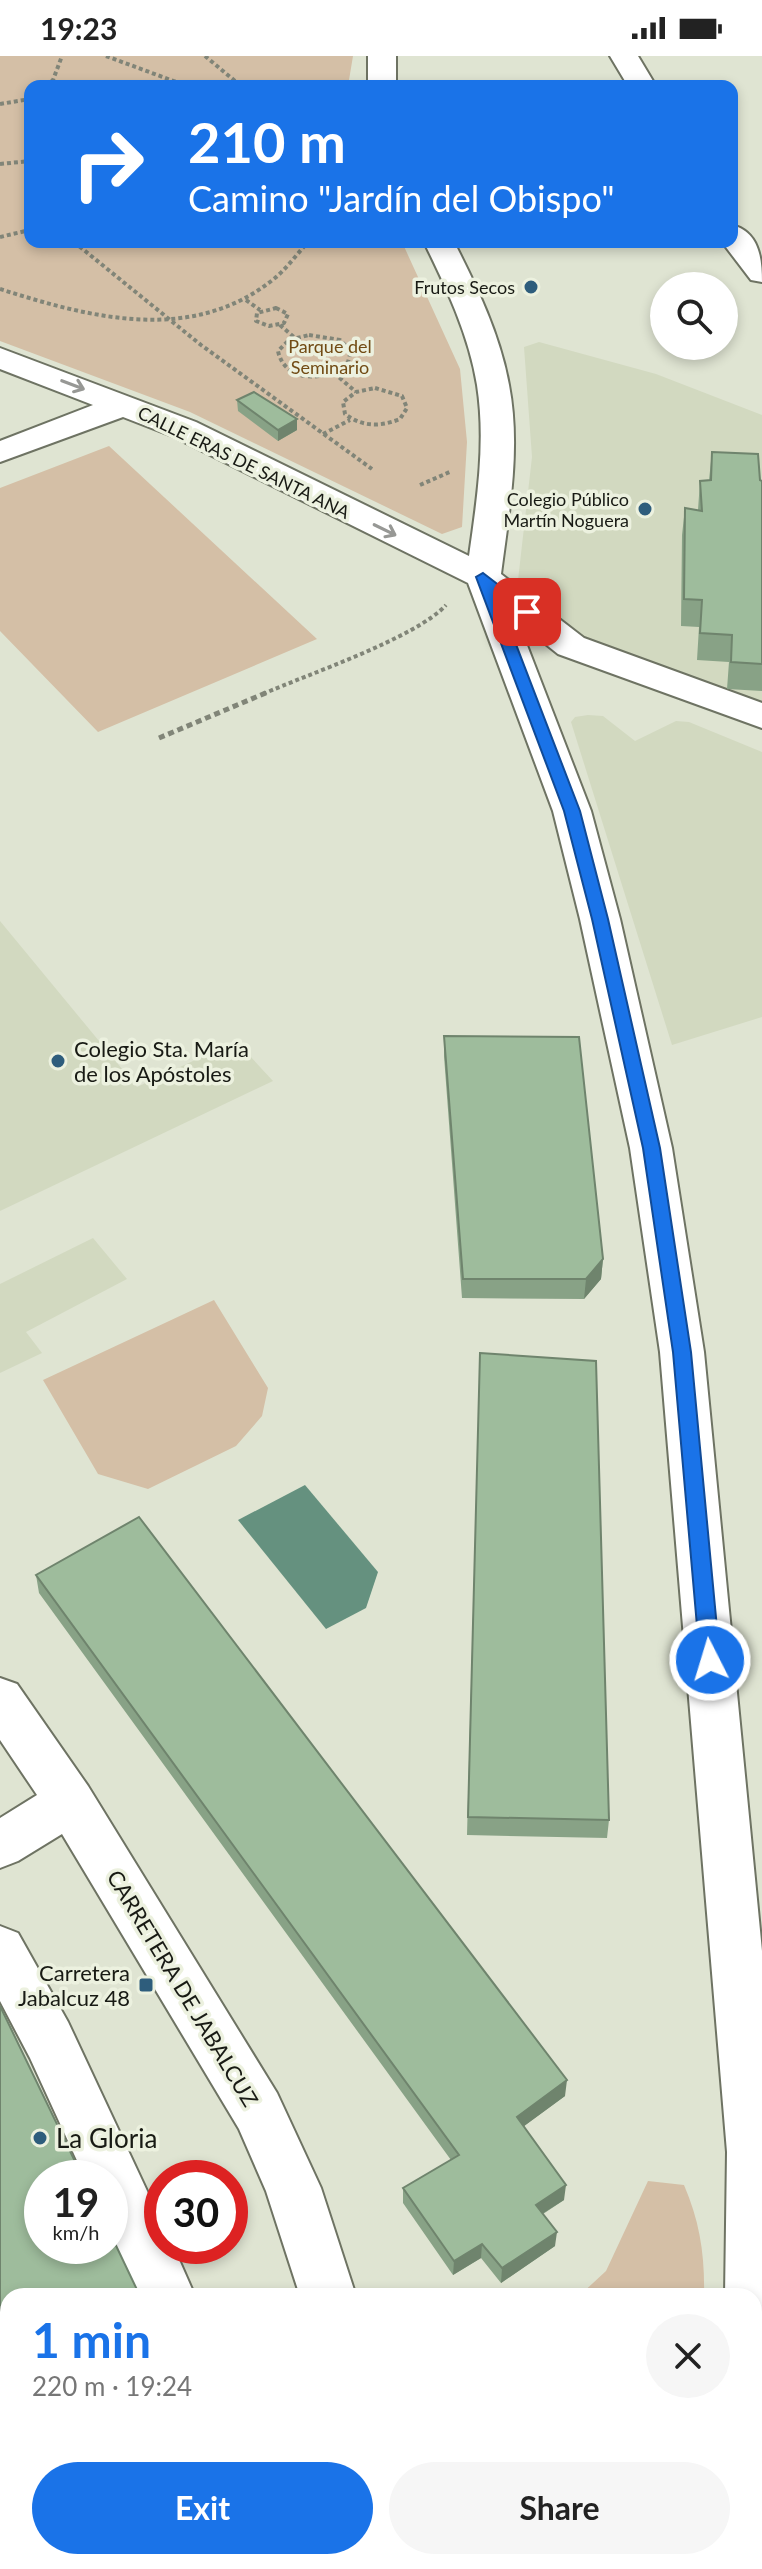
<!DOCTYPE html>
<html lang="en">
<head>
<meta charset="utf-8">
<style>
	:root { --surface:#fff; --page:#f6f6f6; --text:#222; --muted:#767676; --accent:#1a73e8 }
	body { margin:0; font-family:Lato,sans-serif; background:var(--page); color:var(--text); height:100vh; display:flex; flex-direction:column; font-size:30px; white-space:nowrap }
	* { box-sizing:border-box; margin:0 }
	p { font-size:26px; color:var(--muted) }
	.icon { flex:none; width:44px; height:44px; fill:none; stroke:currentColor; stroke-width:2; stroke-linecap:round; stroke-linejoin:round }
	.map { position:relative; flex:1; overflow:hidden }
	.side { position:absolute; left:0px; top:2232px; width:762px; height:282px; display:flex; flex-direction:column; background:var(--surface); border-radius:24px 24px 0 0; box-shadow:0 4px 12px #0003 }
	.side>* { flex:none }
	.guide { position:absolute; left:24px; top:24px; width:714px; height:168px; border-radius:16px; box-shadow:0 4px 12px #0003; background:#1a73e8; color:#fff; overflow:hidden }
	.controls { position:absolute; left:650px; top:216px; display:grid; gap:16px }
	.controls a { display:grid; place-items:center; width:88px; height:88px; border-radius:50%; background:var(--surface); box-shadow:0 4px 12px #0003; font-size:40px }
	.speed { position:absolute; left:24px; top:2104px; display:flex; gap:16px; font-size:40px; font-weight:700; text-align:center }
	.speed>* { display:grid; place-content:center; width:104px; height:104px; border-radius:50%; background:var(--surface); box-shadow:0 4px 12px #0003; line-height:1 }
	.speed small { font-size:20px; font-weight:400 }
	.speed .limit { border:12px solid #d22; background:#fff; color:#111 }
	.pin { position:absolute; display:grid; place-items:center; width:68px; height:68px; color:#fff; margin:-34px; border-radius:16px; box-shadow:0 4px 12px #0006 }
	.me { position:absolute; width:88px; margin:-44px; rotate:355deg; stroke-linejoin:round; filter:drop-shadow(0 0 6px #0008) }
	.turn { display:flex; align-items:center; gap:28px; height:168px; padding:0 32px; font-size:36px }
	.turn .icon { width:104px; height:104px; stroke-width:2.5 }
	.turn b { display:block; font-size:56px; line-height:68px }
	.round { display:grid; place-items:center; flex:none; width:84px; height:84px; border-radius:42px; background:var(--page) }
	.summary { display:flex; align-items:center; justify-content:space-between; height:136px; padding:0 32px }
	h1 { font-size:48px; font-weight:700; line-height:60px; color:var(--accent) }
	.button { display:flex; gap:16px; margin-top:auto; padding:16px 32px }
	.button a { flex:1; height:92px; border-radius:48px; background:var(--accent); color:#fff; font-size:32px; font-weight:700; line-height:92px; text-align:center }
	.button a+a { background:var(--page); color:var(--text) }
	.status { display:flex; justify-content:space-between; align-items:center; height:56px; padding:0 40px; background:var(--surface); direction:ltr }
	.status svg { height:22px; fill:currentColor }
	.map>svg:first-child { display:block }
	.built { fill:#d2d9c0 }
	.green { fill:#d4bfa6 }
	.water { fill:#65917f }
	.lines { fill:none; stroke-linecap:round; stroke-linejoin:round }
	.minor-casing { stroke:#6e7363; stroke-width:4 }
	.path-far1 { stroke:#818578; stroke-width:4; stroke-dasharray:4 3; stroke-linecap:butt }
	.path { stroke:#818578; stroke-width:5; stroke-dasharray:6 4; stroke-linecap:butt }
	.minor { fill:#fff; fill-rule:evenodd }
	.wall { fill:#88a286 }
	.shaded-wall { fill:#6f846d }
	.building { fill:#9ebc9c; stroke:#6f846d; stroke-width:2 }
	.oneway { stroke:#979895 }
	.route { fill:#1a73e8; stroke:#114b97; stroke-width:2 }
	.poi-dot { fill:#2e5d7c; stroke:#ecf1df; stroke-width:3 }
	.labels { text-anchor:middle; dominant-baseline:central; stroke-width:7; stroke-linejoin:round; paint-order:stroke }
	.far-poi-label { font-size:18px; fill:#181a14; stroke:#ecf1df; text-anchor:end }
	.far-park-label { font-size:18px; fill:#714b14; stroke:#ecf1df }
	.far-street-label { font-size:18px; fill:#181a14; stroke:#ecf1df }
	.poi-label { font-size:22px; fill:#181a14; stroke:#ecf1df; text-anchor:start }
	.street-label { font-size:22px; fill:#181a14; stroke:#ecf1df }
	.near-poi-label { font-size:26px; fill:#181a14; stroke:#ecf1df; text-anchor:start }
</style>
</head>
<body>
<div class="status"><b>19:23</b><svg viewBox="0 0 49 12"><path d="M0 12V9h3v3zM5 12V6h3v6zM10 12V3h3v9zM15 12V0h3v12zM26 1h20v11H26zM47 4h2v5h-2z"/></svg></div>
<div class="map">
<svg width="762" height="2513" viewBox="0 0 762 2513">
	<rect width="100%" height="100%" fill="#dfe4d2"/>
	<path class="built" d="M539 286 656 318 762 359V647L718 636 584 586 517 533 532 401 524 291Z
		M588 659 603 660 635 685 676 665 689 666 762 696V961L672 989 571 666 575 661Z
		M0 865 137 1031 236 985 273 1025 0 1155Z
		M93 1182 127 1223 26 1276 42 1297 0 1317V1228Z"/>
	<path class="green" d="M0 0H353L348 30H30V186H402L460 313 467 386 462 471 442 478 190 356 0 285Z
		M109 390 317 583 98 676 0 575V432Z
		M214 1244 268 1332 262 1360 236 1390 148 1433 98 1418 43 1324Z
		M648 2125 684 2129C700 2166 705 2200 704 2240H579L606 2215Z
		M455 2506H688L687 2513H456Z"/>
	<path class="water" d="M305 1429 378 1516 366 1552 326 1573 238 1464Z"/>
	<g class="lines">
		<defs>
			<path id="minor" d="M368 0H396V30H368Z
				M610 0H638L656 30H628Z
				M732 169C759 176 762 202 762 226L751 224 722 186H732Z
				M424 186H454C477 231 500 279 509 329 521 391 509 456 501 518L584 582 762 647V672L558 598 518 566 591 755 620 863 672 1092 704 1296 762 1895V2264L754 2268V2240H725L727 2096 660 1296 630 1092 580 863 553 755 468 527 172 380 123 361 0 406V385L93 349 0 313V292L196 366 469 500C477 444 486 386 477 329 469 279 446 231 424 186Z
				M0 1622 17 1628 88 1730 277 2037 321 2132 356 2240H300L266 2135 239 2073 62 1778 18 1805 0 1812V1762L37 1739 0 1684Z
				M0 1870 18 1877 68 1966 162 2167V2190H173L195 2240H138L110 2178V2122H85L30 2002 0 1945Z
				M754 2478 762 2481V2513H717L719 2506H754Z
				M259 2506H319V2507L316 2513H262Z
				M362 2506H422L424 2513H364Z"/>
		</defs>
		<use href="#minor" class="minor-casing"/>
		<path class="path-far1" d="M106 0 187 30
			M205 0 241 30
			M46 30 53 24 62 0
			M0 48 30 43
			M0 108 30 105
			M0 181 30 174
			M74 186 201 289 372 413
			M0 233C91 262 193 289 275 222 287 212 297 198 308 186
			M246 244 260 254
			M276 252 288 258 284 267 269 270 256 265 257 257Z
			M280 269 295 282
			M309 279 340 284 351 295 348 306C328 326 285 328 278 295L289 284Z
			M334 317 356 336
			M375 332 402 340 407 352 400 363C380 371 362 371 345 358L343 346 356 336Z
			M323 378 350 364
			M420 429 452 415
			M263 638C308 618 416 582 446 549"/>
		<path class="path" d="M159 682 268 636"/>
		<use href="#minor" class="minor"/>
	</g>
	<path class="wall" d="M237 344 297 374 278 385 238 355Z
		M712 396 762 425V635L727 633 729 606 697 604 699 571 681 570 682 479 685 452 698 454 700 425 709 424Z
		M444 980 603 1203 601 1223 584 1243 462 1242 444 1000Z
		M480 1297 609 1764 607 1782 467 1779Z
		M36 1519 565 2040 524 2070 564 2144 543 2158 555 2190 501 2227 481 2202 453 2219 403 2147V2132L451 2104 39 1537Z
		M0 1950 8 2240V2364L0 2346Z"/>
	<path class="shaded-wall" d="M297 363V374L278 385V374Z
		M603 1203 601 1223 584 1243 586 1223Z
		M567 2024 565 2040 516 2076 517 2061Z
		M566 2129 564 2144 534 2163 536 2149Z
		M557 2176 555 2190 501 2227 502 2212Z
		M482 2188 481 2202 453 2219 454 2205Z
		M270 2507 271 2513H259Z"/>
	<path class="building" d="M254 336 297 363 278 374 237 344Z
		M712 396 758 398 760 424 762 425V608L731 606 732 579 700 577 702 544 684 543 685 452 702 455 700 425 711 424Z
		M444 980 579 981 603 1203 586 1223H463Z
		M480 1297 596 1305 609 1764 468 1761Z
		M139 1461 567 2024 517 2061 566 2129 536 2149 557 2176 502 2212 482 2188 454 2205 403 2132 459 2099 36 1519Z
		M0 1950 83 2122H42V2190H110V2177L140 2240H8V2358L0 2340Z
		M74 2506H269L270 2507 259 2513H77Z"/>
	<defs><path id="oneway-shaft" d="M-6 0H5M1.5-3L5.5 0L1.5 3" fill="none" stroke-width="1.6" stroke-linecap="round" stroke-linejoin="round" transform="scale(2)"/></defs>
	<g class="oneway">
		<use href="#oneway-shaft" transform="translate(73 329) rotate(21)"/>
		<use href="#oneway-shaft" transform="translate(385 474) rotate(26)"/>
	</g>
	<path class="route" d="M483 517 534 556 527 560 497 539 580 755 608 863 660 1092 691 1296 720 1604 717 1610 710 1612 703 1610 700 1604 673 1296 643 1092 592 863 564 755 476 521Z"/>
	<g class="poi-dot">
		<circle cx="531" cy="231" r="8"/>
		<circle cx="645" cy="453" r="8"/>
		<circle cx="58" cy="1005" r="8"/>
		<rect x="138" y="1921" width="16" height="16" rx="4"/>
		<circle cx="40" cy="2082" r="8"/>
	</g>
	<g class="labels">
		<g class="far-poi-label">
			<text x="515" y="231">Frutos Secos</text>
			<text x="629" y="443">Colegio Público<tspan x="629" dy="21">Martín Noguera</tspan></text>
		</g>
		<g class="far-park-label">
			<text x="330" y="290">Parque del<tspan x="330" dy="21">Seminario</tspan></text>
		</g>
		<g class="far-street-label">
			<text transform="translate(244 406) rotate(26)">CALLE ERAS DE SANTA ANA</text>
		</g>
		<g class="poi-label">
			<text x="74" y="992">Colegio Sta. María<tspan x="74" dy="25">de los Apóstoles</tspan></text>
			<text x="130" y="1916" text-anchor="end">Carretera<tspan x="130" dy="25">Jabalcuz 48</tspan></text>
		</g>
		<g class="street-label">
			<text transform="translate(183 1932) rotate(59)">CARRETERA DE JABALCUZ</text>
		</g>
		<g class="near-poi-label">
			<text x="56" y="2082">La Gloria</text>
		</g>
	</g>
</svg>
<div class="controls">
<a><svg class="icon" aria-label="search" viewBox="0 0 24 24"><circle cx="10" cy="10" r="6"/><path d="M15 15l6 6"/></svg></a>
</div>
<div class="speed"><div>19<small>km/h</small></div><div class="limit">30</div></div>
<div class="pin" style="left:527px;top:556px;background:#d93025"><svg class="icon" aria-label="arrive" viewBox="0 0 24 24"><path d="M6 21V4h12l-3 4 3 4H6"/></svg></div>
<svg class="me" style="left:710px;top:1604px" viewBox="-20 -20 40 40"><circle r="17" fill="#1a73e8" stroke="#fff" stroke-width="3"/><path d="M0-11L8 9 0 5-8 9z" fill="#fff"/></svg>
<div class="guide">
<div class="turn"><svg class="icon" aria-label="right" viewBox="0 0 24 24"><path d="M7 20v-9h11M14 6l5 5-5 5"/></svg><div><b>210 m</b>Camino &quot;Jardín del Obispo&quot;</div></div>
</div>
<section class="side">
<div class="summary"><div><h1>1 min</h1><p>220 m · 19:24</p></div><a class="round"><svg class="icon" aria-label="close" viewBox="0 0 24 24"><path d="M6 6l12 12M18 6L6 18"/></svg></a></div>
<div class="button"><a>Exit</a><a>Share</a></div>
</section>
</div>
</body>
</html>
